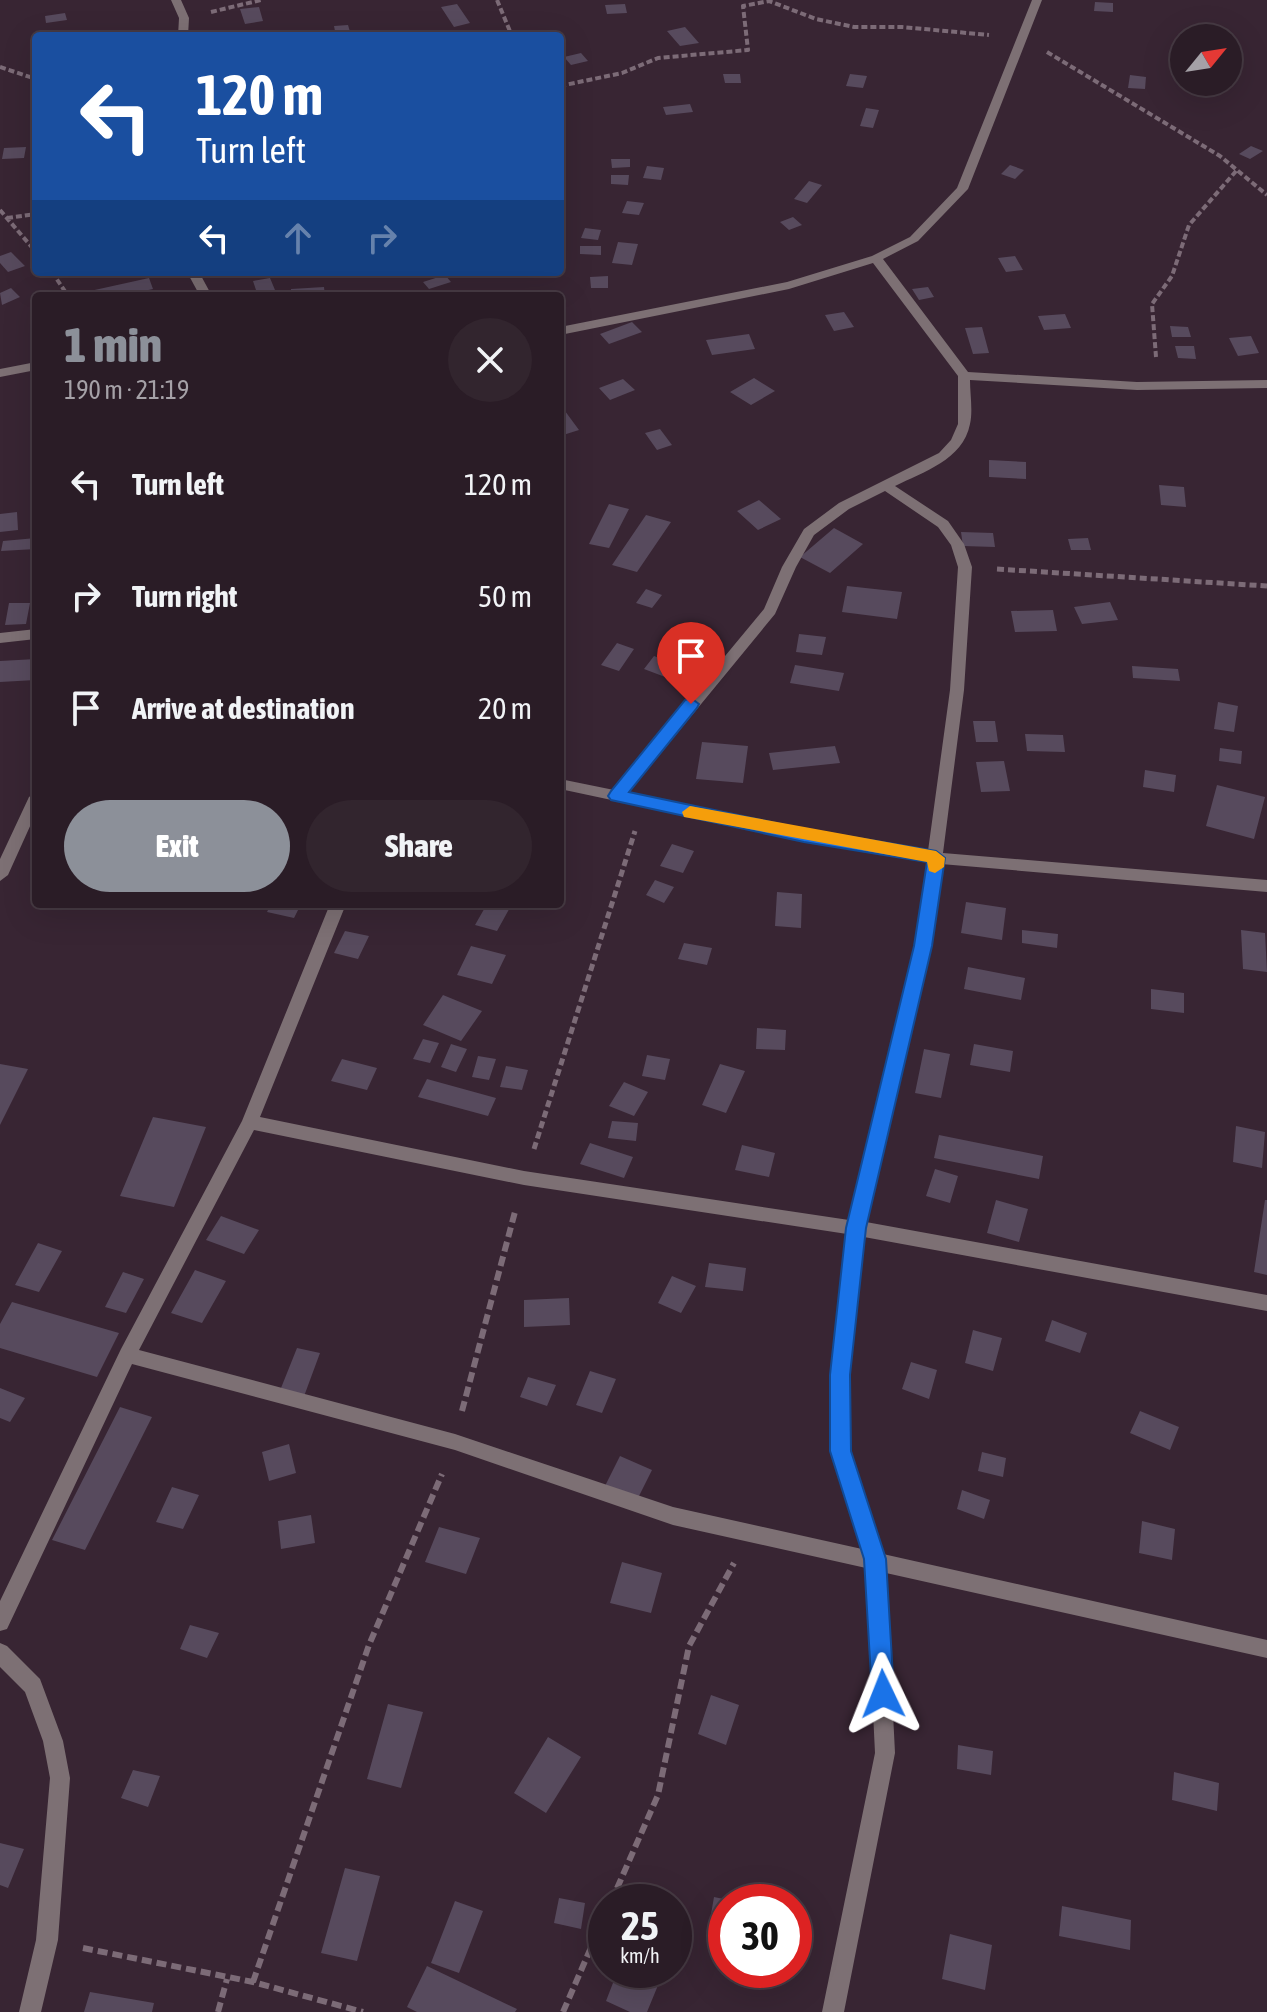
<!DOCTYPE html>
<html lang="en">
<head>
<meta charset="utf-8">
<style>
	:root { --surface:#2a1c26; --page:#32252e; --text:#f1f3f6; --muted:#a5a1a7; --line:#463a43; --accent:#8c9099 }
	body { margin:0; font-family:"Asap Condensed",sans-serif; background:var(--page); color:var(--text); height:100vh; display:flex; flex-direction:column; font-size:30px; white-space:nowrap }
	* { box-sizing:border-box; margin:0 }
	p { font-size:26px; color:var(--muted) }
	.icon { flex:none; width:44px; height:44px; fill:none; stroke:currentColor; stroke-width:2; stroke-linecap:round; stroke-linejoin:round }
	.map { position:relative; flex:1; overflow:hidden }
	.details { position:absolute; left:32px; top:292px; width:532px; height:616px; display:flex; flex-direction:column; background:var(--surface); border-radius:8px; box-shadow:0 8px 32px #0002,0 0 0 2px var(--line) }
	.details>* { flex:none }
	.top-card { position:absolute; left:32px; top:32px; width:532px; height:244px; border-radius:8px; box-shadow:0 8px 32px #0002,0 0 0 2px var(--line); background:#1a4fa0; color:#fff; overflow:hidden }
	.needle { width:52px; rotate:60deg }
	.controls { position:absolute; left:1170px; top:24px; display:grid; gap:16px }
	.controls a { display:grid; place-items:center; width:72px; height:72px; border-radius:50%; background:var(--surface); box-shadow:0 8px 32px #0002,0 0 0 2px var(--line); font-size:40px }
	.speed { position:absolute; left:588px; top:1884px; display:flex; gap:16px; font-size:40px; font-weight:700; text-align:center }
	.speed>* { display:grid; place-content:center; width:104px; height:104px; border-radius:50%; background:var(--surface); box-shadow:0 8px 32px #0002,0 0 0 2px var(--line); line-height:1 }
	.speed small { font-size:20px; font-weight:400 }
	.speed .limit { border:12px solid #d22; background:#fff; color:#111 }
	.pin { position:absolute; display:grid; place-items:center; width:68px; height:68px; color:#fff; margin:-82px -34px; border-radius:50% 50% 50% 0; rotate:-45deg; box-shadow:0 0 8px #0007 }
	.pin .icon { rotate:45deg }
	.me { position:absolute; width:88px; margin:-44px; rotate:358deg; stroke-linejoin:round; filter:drop-shadow(0 0 6px #0008) }
	.turn { display:flex; align-items:center; gap:28px; height:168px; padding:0 32px; font-size:36px }
	.turn .icon { width:104px; height:104px; stroke-width:2.5 }
	.turn b { display:block; font-size:56px; line-height:68px }
	.lanes { display:flex; align-items:center; height:76px; padding:0 32px; background:#0003; justify-content:center; gap:40px; direction:ltr }
	.lanes .off { opacity:.35 }
	.round { display:grid; place-items:center; flex:none; width:84px; height:84px; border-radius:42px; background:var(--page) }
	.head { display:flex; align-items:center; justify-content:space-between; height:136px; padding:0 32px }
	h1 { font-size:48px; font-weight:800; line-height:60px; color:var(--accent) }
	.cta { display:flex; gap:16px; margin-top:auto; padding:16px 32px }
	.cta a { flex:1; height:92px; border-radius:48px; background:var(--accent); color:#fff; font-size:32px; font-weight:800; line-height:92px; text-align:center }
	.cta a+a { background:var(--page); color:var(--text) }
	ul { padding:0; list-style:none }
	li { display:flex; align-items:center; gap:24px; height:112px; padding:0 32px }
	li div { flex:1 }
	li b { display:block; font-size:30px }
	li em { font-style:normal }
	.map>svg:first-child { display:block }
	.building { fill:#574a5d }
	.lines { fill:none; stroke-linecap:round; stroke-linejoin:round }
	.path-far2 { stroke:#7c6b77; stroke-width:4; stroke-dasharray:6 3; stroke-linecap:butt }
	.path-far1 { stroke:#7c6b77; stroke-width:5; stroke-dasharray:7 4; stroke-linecap:butt }
	.path { stroke:#7c6b77; stroke-width:6; stroke-dasharray:10 5; stroke-linecap:butt }
	.minor { fill:#7d7074; fill-rule:evenodd }
	.route { fill:#1a73e8; stroke:#114b97; stroke-width:2 }
	.slow { fill:#f59e0b }
</style>
</head>
<body>
<div class="map">
<svg width="1267" height="2012" viewBox="0 0 1267 2012">
	<rect width="100%" height="100%" fill="#382533"/>
	<path class="building" d="M1095 2 1113 3V12L1094 11Z
		M457 4 470 23 454 27 441 7Z
		M625 4 627 13 607 14 605 5Z
		M259 7 263 21 245 24 240 9Z
		M65 13 67 20 46 23 45 16Z
		M348 25 351 35 336 36 334 26Z
		M685 27 699 43 680 46 667 31Z
		M581 53 588 61 571 65 564 57Z
		M723 74H740L741 83H725Z
		M850 74 867 76 863 88 846 86Z
		M1130 75 1146 77 1145 89 1128 88Z
		M690 104 693 112 666 115 663 107Z
		M866 108 879 110 873 128 860 126Z
		M1251 146 1263 151 1250 159 1239 154Z
		M26 147 24 158 2 159 4 148Z
		M611 159H630V167L612 168Z
		M1010 165 1024 170 1015 179 1001 174Z
		M647 166 664 168 661 180 643 178Z
		M611 175H629L628 185 611 184Z
		M809 181 822 185 807 203 794 199Z
		M627 201 644 203 639 215 622 213Z
		M793 217 802 225 789 230 780 222Z
		M585 228 601 230 598 240 581 238Z
		M618 242 638 244 632 265 612 263Z
		M580 246H601V255L580 254Z
		M11 252 25 266 8 272 0 263V256Z
		M1015 256 1023 270 1006 272 998 258Z
		M445 275 451 282 429 289 423 282Z
		M608 276V288H591L590 277Z
		M149 278 153 289 120 296H91L90 291Z
		M270 278 275 290 257 293 253 281Z
		M324 287 325 296H291V289Z
		M928 287 934 297 919 300 912 289Z
		M11 288 20 297 2 305 0 293Z
		M844 312 854 327 834 331 825 315Z
		M1065 314 1071 328 1044 330 1038 316Z
		M632 322 642 332 609 344 600 334Z
		M1170 326 1188 327 1191 337H1172Z
		M982 327 989 353 973 354 965 328Z
		M749 334 755 349 712 355 706 340Z
		M1251 336 1259 353 1238 356 1229 338Z
		M1175 346H1194L1196 359 1178 358Z
		M754 378 775 391 751 405 730 392Z
		M623 379 635 390 610 400 599 388Z
		M565 411 579 430 560 436V413Z
		M660 429 672 445 657 450 645 433Z
		M989 460 1026 462V479L989 477Z
		M1159 485 1184 487 1186 507 1161 505Z
		M759 500 781 519 758 530 737 511Z
		M609 504 629 509 609 548 589 544Z
		M17 512 18 530 0 532V514Z
		M646 515 671 522 637 572 612 565Z
		M834 528 863 544 830 573 800 557Z
		M961 532 993 533 995 547 963 546Z
		M36 538V549L1 551 3 541Z
		M1088 538 1091 550H1071L1068 539Z
		M847 586 902 592 897 619 842 612Z
		M646 589 662 595 652 608 636 603Z
		M1110 602 1118 620 1082 624 1074 607Z
		M9 603H30L26 624 5 625Z
		M1053 610 1057 631 1015 632 1011 611Z
		M799 634 826 637 822 655 796 652Z
		M617 643 634 649 619 671 601 665Z
		M654 656 683 667 673 680 644 669Z
		M36 659V680L0 682V661Z
		M795 665 844 673 839 691 790 683Z
		M1132 666 1178 669 1180 681 1133 678Z
		M1218 702 1238 706 1234 732 1214 729Z
		M973 721H995L998 742H976Z
		M1025 734 1063 735 1065 752 1027 751Z
		M702 742 748 746 743 783 696 779Z
		M835 746 840 763 773 770 769 753Z
		M1220 748 1242 751 1241 764 1219 761Z
		M1004 761 1010 791 981 792 976 762Z
		M1145 770 1176 775 1174 792 1143 787Z
		M1217 785 1265 797 1254 839 1206 826Z
		M672 844 694 851 683 873 660 866Z
		M655 880 674 887 664 903 646 895Z
		M777 892 802 894 801 928 775 926Z
		M966 902 1006 908 1002 940 961 933Z
		M271 904H301L294 918 267 912Z
		M487 904H512L497 931 475 925Z
		M1022 930 1058 934 1057 948 1022 943Z
		M1241 930 1265 933 1267 972 1243 969Z
		M345 931 369 936 358 959 334 953Z
		M684 943 712 948 707 965 678 959Z
		M471 946 506 955 492 984 457 975Z
		M968 967 1025 978 1021 1000 964 989Z
		M1151 989 1184 993V1013L1151 1009Z
		M443 995 482 1011 461 1041 423 1025Z
		M757 1028 786 1030 785 1050 756 1049Z
		M423 1039 439 1043 430 1063 413 1059Z
		M451 1044 467 1049 456 1072 441 1067Z
		M974 1044 1013 1051 1010 1072 970 1065Z
		M924 1049 950 1054 941 1098 915 1093Z
		M647 1055 670 1059 665 1080 642 1076Z
		M478 1056 496 1059 489 1080 472 1077Z
		M342 1059 377 1068 367 1090 331 1081Z
		M0 1064 28 1069 0 1125Z
		M720 1064 745 1071 726 1113 702 1105Z
		M506 1066 528 1070 522 1090 500 1087Z
		M427 1079 496 1098 488 1116 418 1097Z
		M624 1082 648 1092 634 1116 609 1106Z
		M153 1117 206 1127 174 1207 120 1196Z
		M612 1121 638 1123 636 1141 608 1138Z
		M1236 1126 1265 1132 1262 1168 1233 1162Z
		M939 1135 1043 1156 1039 1179 934 1158Z
		M590 1143 633 1157 624 1178 580 1164Z
		M742 1145 775 1153 769 1177 735 1170Z
		M935 1169 958 1176 950 1203 926 1196Z
		M996 1200 1028 1209 1019 1242 987 1233Z
		M1265 1200H1267V1275L1254 1272Z
		M221 1216 259 1230 244 1254 206 1240Z
		M38 1243 62 1251 39 1292 15 1285Z
		M709 1263 746 1268 743 1291 705 1287Z
		M195 1270 226 1281 202 1323 171 1313Z
		M123 1272 144 1279 126 1313 105 1307Z
		M672 1276 696 1286 681 1313 658 1303Z
		M569 1298 570 1325 524 1327V1300Z
		M12 1302 119 1333 97 1377 0 1348V1324Z
		M1052 1320 1087 1333 1080 1353 1045 1341Z
		M973 1330 1002 1338 993 1371 965 1363Z
		M297 1348 320 1353 303 1399 279 1393Z
		M911 1362 937 1370 929 1399 902 1389Z
		M590 1371 616 1379 602 1413 576 1405Z
		M528 1377 556 1385 547 1406 520 1397Z
		M0 1388 25 1398 10 1422 0 1418Z
		M120 1407 152 1417 85 1550 52 1540Z
		M1140 1411 1179 1427 1170 1450 1130 1433Z
		M289 1444 296 1473 269 1481 262 1452Z
		M982 1452 1006 1458 1003 1477 978 1471Z
		M620 1456 652 1470 637 1500 605 1486Z
		M172 1487 199 1495 183 1529 156 1522Z
		M962 1490 990 1500 984 1519 957 1509Z
		M311 1515 315 1543 281 1549 278 1521Z
		M1142 1521 1175 1529 1172 1560 1139 1553Z
		M439 1527 480 1538 466 1574 425 1562Z
		M622 1562 662 1573 651 1613 610 1603Z
		M190 1625 219 1633 207 1658 180 1649Z
		M711 1695 739 1705 726 1745 698 1734Z
		M388 1704 423 1712 401 1788 367 1779Z
		M548 1737 581 1757 546 1813 514 1793Z
		M958 1745 993 1751 991 1775 957 1769Z
		M133 1770 160 1776 148 1807 121 1798Z
		M1174 1772 1219 1783 1217 1811 1172 1800Z
		M0 1843 24 1849 8 1888 0 1885Z
		M345 1868 380 1876 357 1961 321 1953Z
		M714 1897 733 1901 726 1902V1936L708 1932Z
		M559 1898 585 1903 581 1929 554 1923Z
		M455 1901 483 1911 459 1973 431 1963Z
		M1062 1906 1131 1920 1130 1950 1059 1936Z
		M950 1934 992 1945 985 1990 942 1979Z
		M427 1966 517 2009 515 2012H417L407 2007Z
		M618 1970H644L661 1978 647 2012H630L606 2001Z
		M90 1992 154 2003 152 2012H84Z"/>
	<g class="lines">
		<path class="path-far2" d="M497 0 512 36
			M211 12 261 0
			M1047 52 1220 156 1267 195
			M0 67 36 79
			M560 86 622 73 658 58 748 50 743 6 769 1 816 19 854 27H902L989 35
			M0 210 36 252
			M7 218 36 214
			M52 272 68 296
			M1156 357 1152 304 1172 276 1189 225 1237 170"/>
		<path class="path-far1" d="M997 569 1267 586
			M534 1149 635 831"/>
		<path class="path" d="M462 1411 516 1208
			M611 1902 658 1795 689 1646 734 1563
			M83 1948 253 1982 363 2012
			M253 1982 369 1645 442 1474
			M218 2012 227 1979
			M563 2012 606 1913"/>
		<path class="minor" d="M171 0H181L189 18 188 36H178L179 18Z
			M1032 0H1042L968 189 918 241 883 259 968 372 1137 382 1267 380V388L1137 390 970 380C970 394 973 411 970 424 963 460 923 472 895 486L948 521 964 544 972 567 964 690 943 853 1267 880V892L941 864 931 946 866 1222 1267 1295V1311L864 1237 849 1375 850 1451 883 1554 1267 1640V1658L886 1573 895 1753 844 2012H822L875 1753 866 1568 673 1525 455 1450 132 1364 7 1629 0 1631V1601L121 1349 242 1121 330 904H346L260 1117 524 1171 849 1220 915 946 927 862 804 841 560 789V779L614 790 764 609 782 567 804 529 839 503 939 453 951 440 958 424V376L873 263 789 289 560 335V327L787 282 872 256 910 237 957 188ZM885 491 938 527 951 545 958 567 950 690 928 851 804 829 628 793 775 614 796 567 814 535 849 509ZM254 1130 524 1185 847 1234 831 1375 832 1451 862 1549 673 1507 455 1434 139 1350Z
			M187 272H199L212 296H200Z
			M36 362V370L0 377V369Z
			M36 629V639L0 643V633Z
			M36 792V813L8 875 0 881V859L29 797Z
			M0 1643 7 1646 40 1679 63 1741 70 1778 58 1940 41 2012H19L36 1940 50 1778 43 1741 25 1692 0 1667Z"/>
	</g>
	<path class="route" d="M691 698 699 704 697 708 629 792 804 829 936 851 945 858 932 946 866 1228 850 1375 851 1451 886 1559 894 1694 891 1702 883 1705 875 1702 872 1694 864 1559 830 1451V1375L846 1228 914 946 927 862 804 842 611 800 608 796 611 791 685 700Z"/>
	<path class="slow" d="M690 806 936 851 945 858 944 867 935 873 929 871 927 862 684 817 682 812Z"/>
</svg>
<div class="controls">
<a><svg class="needle" viewBox="-14 -14 28 28"><path d="M0-13l5 13h-10z" fill="#e53935"/><path d="M0 13l5-13h-10z" fill="#a5a1a7"/></svg></a>
</div>
<div class="speed"><div>25<small>km/h</small></div><div class="limit">30</div></div>
<div class="pin" style="left:691px;top:704px;background:#d93025"><svg class="icon" aria-label="arrive" viewBox="0 0 24 24"><path d="M6 21V4h12l-3 4 3 4H6"/></svg></div>
<svg class="me" style="left:883px;top:1694px" viewBox="-20 -20 40 40"><path d="M0-17L14 15 0 8-14 15z" fill="#1a73e8" stroke="#fff" stroke-width="4"/></svg>
<div class="top-card">
<div class="turn"><svg class="icon" aria-label="left" viewBox="0 0 24 24"><path d="M17 20v-9H6M10 6l-5 5 5 5"/></svg><div><b>120 m</b>Turn left</div></div>
<div class="lanes"><svg class="icon" aria-label="left" viewBox="0 0 24 24"><path d="M17 20v-9H6M10 6l-5 5 5 5"/></svg><svg class="icon off" aria-label="ahead" viewBox="0 0 24 24"><path d="M12 20V5M6 11l6-6 6 6"/></svg><svg class="icon off" aria-label="right" viewBox="0 0 24 24"><path d="M7 20v-9h11M14 6l5 5-5 5"/></svg></div>
</div>
<section class="details">
<div class="head"><div><h1>1 min</h1><p>190 m · 21:19</p></div><a class="round"><svg class="icon" aria-label="close" viewBox="0 0 24 24"><path d="M6 6l12 12M18 6L6 18"/></svg></a></div>
<ul>
<li><svg class="icon" aria-label="left" viewBox="0 0 24 24"><path d="M17 20v-9H6M10 6l-5 5 5 5"/></svg><div><b>Turn left</b></div><em>120 m</em></li>
<li><svg class="icon" aria-label="right" viewBox="0 0 24 24"><path d="M7 20v-9h11M14 6l5 5-5 5"/></svg><div><b>Turn right</b></div><em>50 m</em></li>
<li><svg class="icon" aria-label="arrive" viewBox="0 0 24 24"><path d="M6 21V4h12l-3 4 3 4H6"/></svg><div><b>Arrive at destination</b></div><em>20 m</em></li>
</ul>
<div class="cta"><a>Exit</a><a>Share</a></div>
</section>
</div>
</body>
</html>
